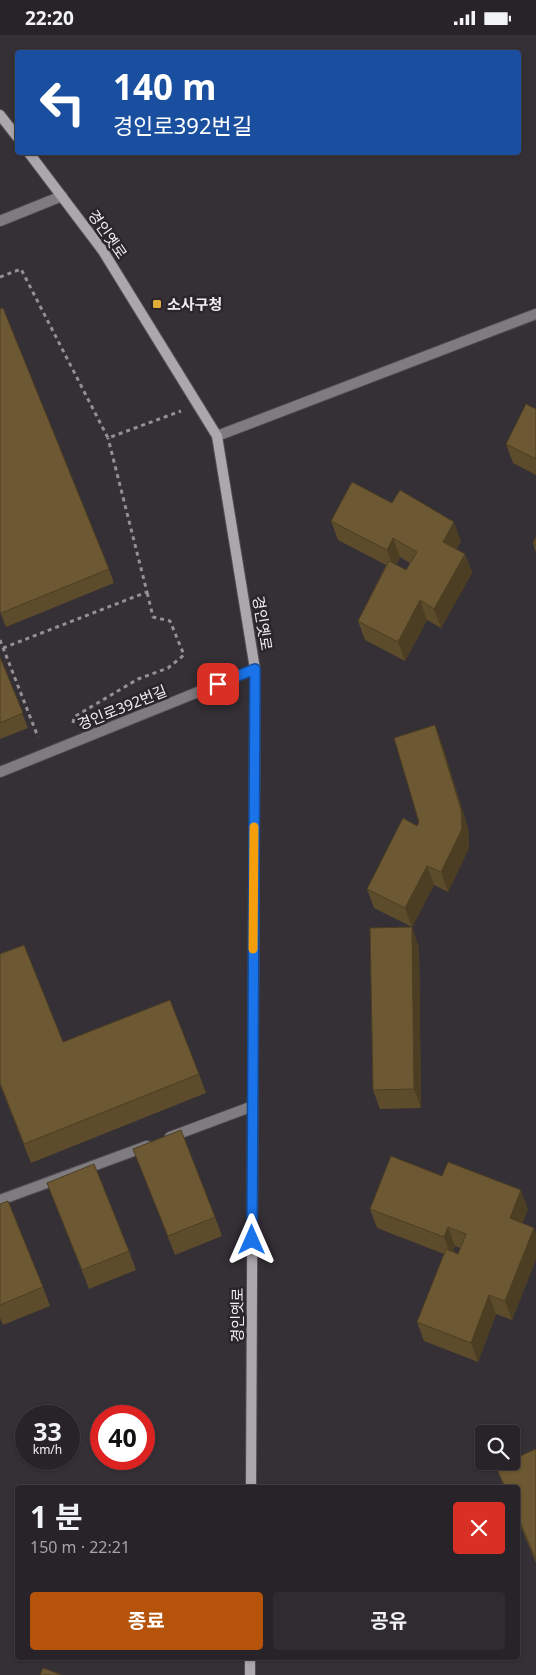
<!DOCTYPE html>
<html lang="ko">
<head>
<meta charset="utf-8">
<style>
	:root { --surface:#282328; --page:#302b30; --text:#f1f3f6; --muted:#a5a4a8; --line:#444045; --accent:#b45309 }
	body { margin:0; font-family:"Noto Sans","Noto Sans KR",sans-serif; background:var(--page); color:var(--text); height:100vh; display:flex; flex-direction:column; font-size:19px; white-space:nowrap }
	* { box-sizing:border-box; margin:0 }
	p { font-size:16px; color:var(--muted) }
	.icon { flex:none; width:28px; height:28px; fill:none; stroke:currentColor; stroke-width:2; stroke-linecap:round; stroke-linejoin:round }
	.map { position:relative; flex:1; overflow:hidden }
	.panel { position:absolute; left:15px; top:1450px; width:505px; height:175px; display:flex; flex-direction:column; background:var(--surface); border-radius:5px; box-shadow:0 1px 4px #0004,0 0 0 1px var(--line) }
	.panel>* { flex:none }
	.banner { position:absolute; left:15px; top:15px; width:506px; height:105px; border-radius:5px; box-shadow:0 1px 4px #0004,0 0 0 1px var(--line); background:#1a4fa0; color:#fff; overflow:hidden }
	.controls { position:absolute; left:475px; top:1390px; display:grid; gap:10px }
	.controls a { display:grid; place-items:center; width:45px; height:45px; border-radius:5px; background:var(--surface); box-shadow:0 1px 4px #0004,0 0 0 1px var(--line); font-size:25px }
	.speed { position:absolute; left:15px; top:1370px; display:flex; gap:10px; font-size:25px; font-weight:700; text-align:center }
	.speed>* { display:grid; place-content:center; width:65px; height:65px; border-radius:50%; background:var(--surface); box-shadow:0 1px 4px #0004,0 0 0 1px var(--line); line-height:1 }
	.speed small { font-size:12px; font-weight:400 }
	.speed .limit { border:8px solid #d22; background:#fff; color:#111 }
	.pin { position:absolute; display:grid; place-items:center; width:42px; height:42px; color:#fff; margin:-21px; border-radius:10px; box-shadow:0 2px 8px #0006 }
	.me { position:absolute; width:55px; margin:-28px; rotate:0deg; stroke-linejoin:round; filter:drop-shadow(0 0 4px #0008) }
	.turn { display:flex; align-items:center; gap:18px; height:105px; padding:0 15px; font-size:22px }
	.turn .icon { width:65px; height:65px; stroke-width:2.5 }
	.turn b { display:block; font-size:35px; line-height:42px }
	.round { display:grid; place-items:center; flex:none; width:52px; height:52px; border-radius:5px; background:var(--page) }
	.head { display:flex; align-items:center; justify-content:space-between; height:85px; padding:0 15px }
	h1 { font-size:30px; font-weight:700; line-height:38px }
	.action { display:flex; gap:10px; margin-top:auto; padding:10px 15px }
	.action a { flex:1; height:58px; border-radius:5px; background:var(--accent); color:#fff; font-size:20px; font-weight:700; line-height:58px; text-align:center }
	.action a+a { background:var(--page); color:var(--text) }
	.status { display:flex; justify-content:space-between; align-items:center; height:35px; padding:0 25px; background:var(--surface); direction:ltr }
	.status svg { height:14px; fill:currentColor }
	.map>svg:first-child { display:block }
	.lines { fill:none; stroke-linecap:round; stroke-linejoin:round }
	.lane-casing { stroke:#534d54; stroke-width:12 }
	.street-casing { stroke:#534d54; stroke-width:12 }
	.secondary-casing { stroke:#534d54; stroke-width:12 }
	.path { stroke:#959096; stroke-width:3; stroke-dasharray:4 4; stroke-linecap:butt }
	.lane { stroke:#7f7c80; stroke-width:10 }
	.street { stroke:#7f7c80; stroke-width:10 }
	.secondary { stroke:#aba7ad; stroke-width:10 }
	.wall { fill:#5d4c2b; fill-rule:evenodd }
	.shaded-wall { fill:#4c3e23 }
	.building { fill:#6c5832; stroke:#4c3e23 }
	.route-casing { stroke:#114b97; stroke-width:12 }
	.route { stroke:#1a73e8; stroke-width:9 }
	.slow { stroke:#f59e0b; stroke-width:9 }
	.poi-dot { fill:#e4ad35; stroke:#2b252c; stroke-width:2 }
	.labels { text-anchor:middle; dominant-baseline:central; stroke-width:5; stroke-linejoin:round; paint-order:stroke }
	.street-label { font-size:15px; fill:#f0ecf1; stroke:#2b252c }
	.poi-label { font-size:15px; font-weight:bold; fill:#f0ecf1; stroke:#2b252c; text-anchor:start }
</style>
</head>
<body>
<div class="status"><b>22:20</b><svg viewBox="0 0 49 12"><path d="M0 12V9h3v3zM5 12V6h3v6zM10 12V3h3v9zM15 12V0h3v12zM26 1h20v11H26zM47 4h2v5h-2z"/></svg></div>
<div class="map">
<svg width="536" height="1640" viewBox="0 0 536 1640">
	<rect width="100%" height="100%" fill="#352f36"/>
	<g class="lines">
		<defs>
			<path id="lane" d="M0 186 62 161
				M170 1102 253 1071
				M0 1165 147 1111"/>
			<path id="street" d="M217 401 536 279
				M0 737 255 634"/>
			<path id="secondary" d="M0 80 18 103
				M29 118 103 216 217 401 255 634 251 1452
				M250 1640V1622"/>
		</defs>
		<use href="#lane" class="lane-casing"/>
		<use href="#street" class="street-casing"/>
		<use href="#secondary" class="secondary-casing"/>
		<path class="path" d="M0 242 21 234 108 403 181 376
			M0 605 38 702
			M3 613 147 557 108 403
			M73 688 74 682 138 644 168 633 184 620 170 586 153 582 147 557"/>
		<use href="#lane" class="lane"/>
		<use href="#street" class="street"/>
		<use href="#secondary" class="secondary"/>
	</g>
	<path class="wall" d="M536 374V440L513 428 506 409Z
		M331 486 461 506 457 514 465 519 472 538 441 593 427 585 405 626 365 605 358 586 386 530 338 505ZM400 522 410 528 406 535 396 530Z
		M536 502V518L533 508Z
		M109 534 114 548 6 592 0 577Z
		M0 622 28 693 0 704Z
		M442 709 468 793 469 813 448 857 434 850 412 892 374 873 367 854 417 791 419 787Z
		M419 912 421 1073 380 1074 373 1055Z
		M0 919 63 1007 199 1039 206 1058 31 1128 0 1050Z
		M133 1114 215 1182 222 1201 175 1220Z
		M47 1148 129 1216 136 1235 89 1254Z
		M0 1169 43 1252 50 1271 3 1290 0 1283Z
		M370 1174H528L522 1188 534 1193 536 1199V1224L512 1285 496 1279 478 1327 424 1306 417 1287 444 1219 377 1193ZM455 1211 460 1213 458 1219 453 1216Z
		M536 1414V1528L518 1485V1452H504L496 1432Z"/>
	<path class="shaded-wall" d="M454 487 461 506 450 526 443 507Z
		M393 503 400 522 394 534 387 515Z
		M465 519 472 538 441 593 434 574Z
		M420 565 427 585 405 626 398 607Z
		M435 690 442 709 468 793 469 813 448 857 441 837Z
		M427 831 434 850 412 892 405 873Z
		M412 892 419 912 421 1073 414 1054Z
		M521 1155 528 1174 517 1203 510 1183Z
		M448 1192 455 1211 451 1222 444 1202Z
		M534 1193 536 1199V1224L512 1285 505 1266Z
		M489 1260 496 1279 478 1327 471 1308Z"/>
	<path class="building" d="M3 273 109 534 1 578 0 576V274Z
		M526 369 536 374V424L506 409Z
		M352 447 392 468 400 455 454 487 443 507 465 519 434 574 420 565 398 607 358 586 389 526 406 535 417 517 393 503 387 515 331 486Z
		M536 502V510L533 508Z
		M0 622 23 678 0 688Z
		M435 690 461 774 462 794 441 837 427 831 405 873 367 854 403 783 417 791 419 787 394 703Z
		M412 892 414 1054 373 1055 370 893Z
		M24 910 63 1007 170 965 199 1039 24 1109 0 1048V919Z
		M181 1095 215 1182 168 1201 133 1114Z
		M391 1121 442 1141 448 1127 521 1155 510 1183 534 1193 505 1266 489 1260 471 1308 417 1287 446 1214 458 1219 466 1199 448 1192 444 1202 370 1174Z
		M94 1129 129 1216 82 1235 47 1148Z
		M8 1166 43 1252 0 1270V1169Z
		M536 1414V1525L518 1482V1452H505L496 1432 508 1426H511V1425Z
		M43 1633 62 1640H40Z"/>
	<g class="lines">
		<defs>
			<path id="route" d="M218 649 255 634 252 1205"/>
		</defs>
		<use href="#route" class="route-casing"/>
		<use href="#route" class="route"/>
		<path class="slow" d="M253 914 254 792"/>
	</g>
	<rect class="poi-dot" x="152" y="264" width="10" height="10" rx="2.5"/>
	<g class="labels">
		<g class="street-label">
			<text transform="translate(108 199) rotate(55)">경인옛로</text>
			<text transform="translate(263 588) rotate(81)">경인옛로</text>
			<text transform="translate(122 672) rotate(-22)">경인로392번길</text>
			<text transform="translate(237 1280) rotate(-90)">경인옛로</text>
		</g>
		<g class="poi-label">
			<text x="167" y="269">소사구청</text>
		</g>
	</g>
</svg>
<div class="controls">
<a><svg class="icon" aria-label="search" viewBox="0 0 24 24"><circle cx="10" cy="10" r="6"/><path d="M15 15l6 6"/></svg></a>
</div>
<div class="speed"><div>33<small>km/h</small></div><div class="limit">40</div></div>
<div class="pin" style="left:218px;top:649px;background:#d93025"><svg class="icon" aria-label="arrive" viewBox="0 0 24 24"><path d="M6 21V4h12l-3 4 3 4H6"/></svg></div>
<svg class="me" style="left:252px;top:1205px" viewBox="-20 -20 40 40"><path d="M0-17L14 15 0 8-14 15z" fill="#1a73e8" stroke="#fff" stroke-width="4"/></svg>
<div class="banner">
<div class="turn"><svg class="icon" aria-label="left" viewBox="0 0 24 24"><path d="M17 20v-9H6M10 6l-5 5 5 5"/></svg><div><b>140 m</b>경인로392번길</div></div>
</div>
<section class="panel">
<div class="head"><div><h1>1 분</h1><p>150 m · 22:21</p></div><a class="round" style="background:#d93025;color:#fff"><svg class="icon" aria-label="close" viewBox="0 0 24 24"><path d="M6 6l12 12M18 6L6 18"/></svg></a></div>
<div class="action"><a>종료</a><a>공유</a></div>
</section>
</div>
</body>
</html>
